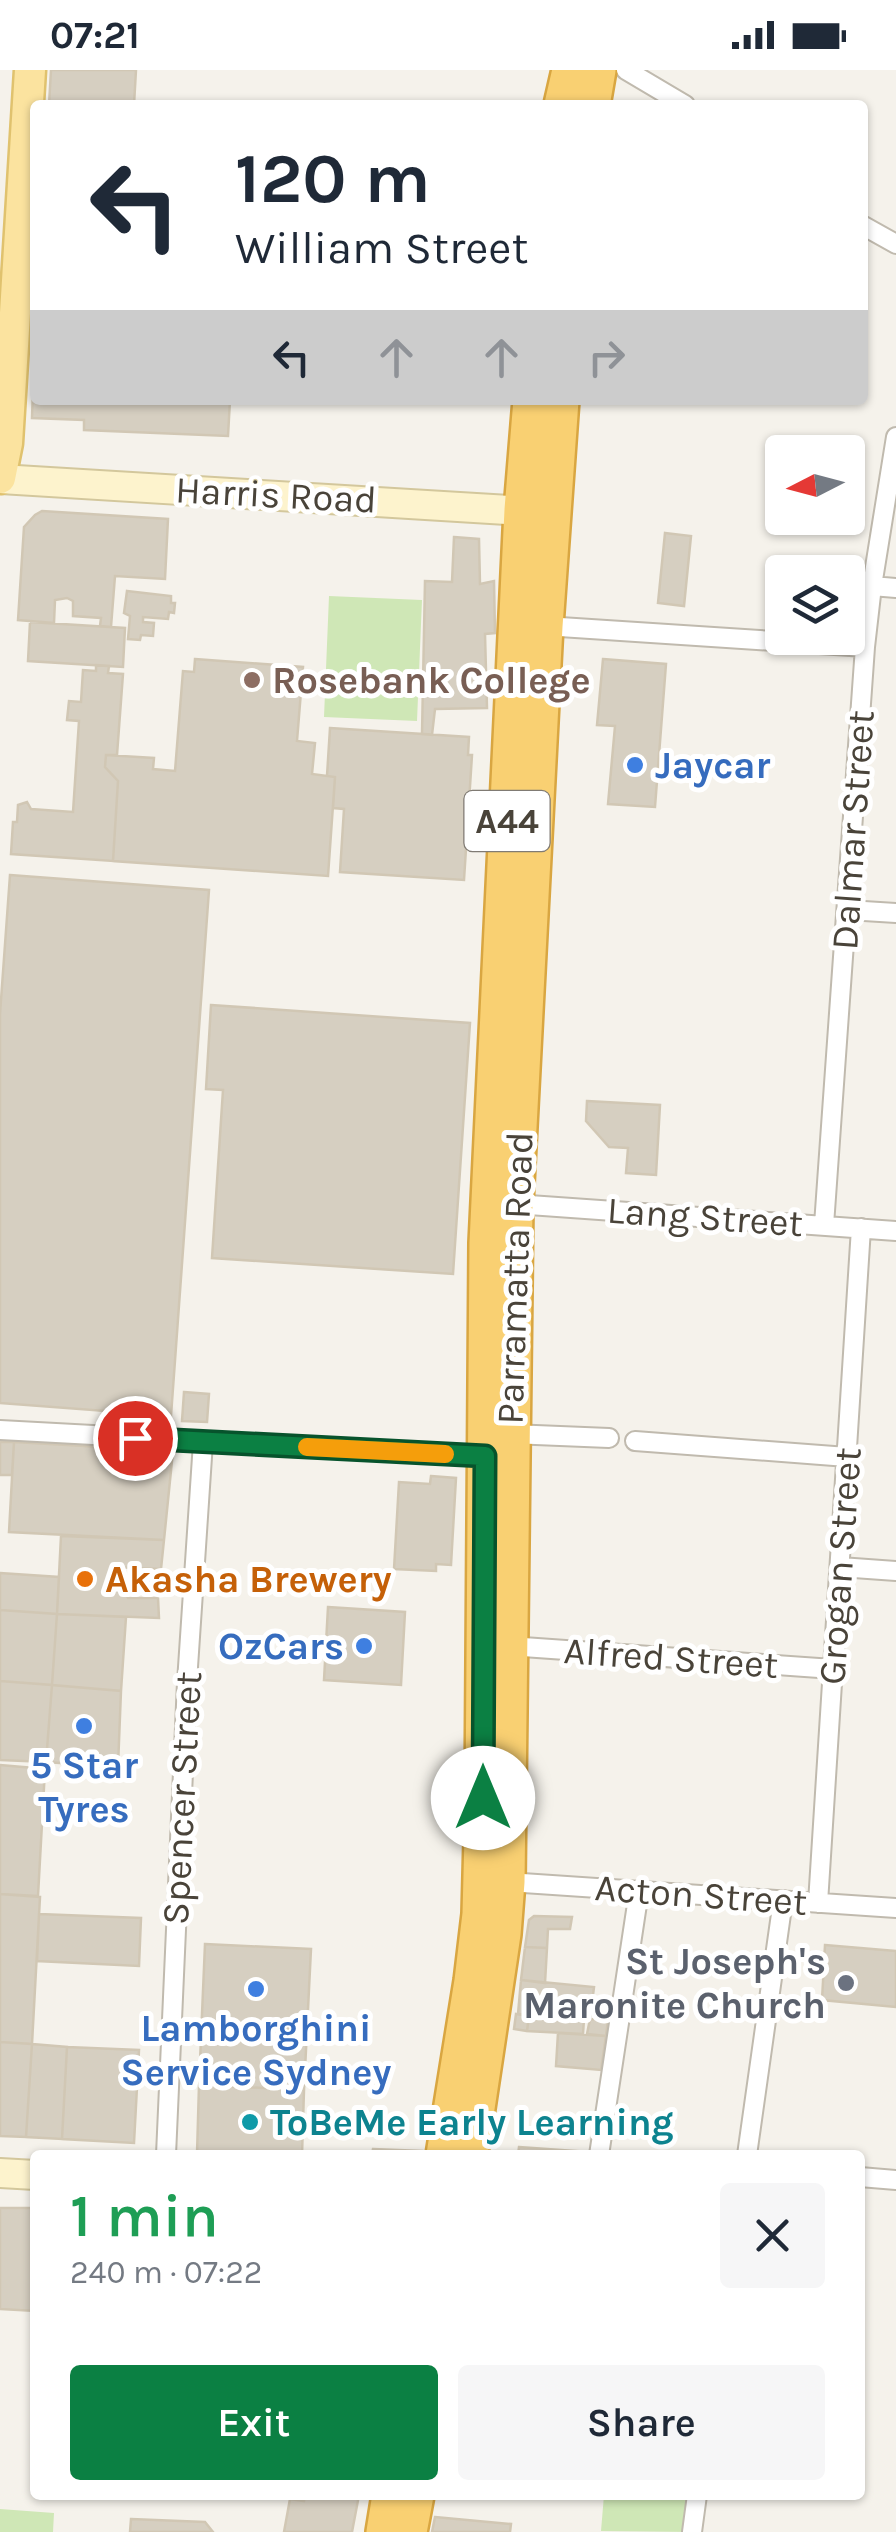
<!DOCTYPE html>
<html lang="en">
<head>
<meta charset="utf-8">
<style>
	:root { --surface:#fff; --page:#f6f6f7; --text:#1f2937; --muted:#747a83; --accent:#0b8043 }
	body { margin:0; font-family:Karla,sans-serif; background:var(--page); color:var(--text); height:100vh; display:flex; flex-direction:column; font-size:38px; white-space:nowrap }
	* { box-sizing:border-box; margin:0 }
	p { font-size:32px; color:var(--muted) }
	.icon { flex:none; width:55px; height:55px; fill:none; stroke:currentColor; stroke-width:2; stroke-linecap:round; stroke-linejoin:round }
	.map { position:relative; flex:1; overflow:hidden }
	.side { position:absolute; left:30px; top:2080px; width:835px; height:350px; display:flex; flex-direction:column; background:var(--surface); border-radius:10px; box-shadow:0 2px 8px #0004 }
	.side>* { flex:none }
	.hud { position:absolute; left:30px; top:30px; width:838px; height:305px; border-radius:10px; box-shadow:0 2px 8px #0004; background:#fff; color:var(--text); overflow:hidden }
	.needle { width:65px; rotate:264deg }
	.buttons { position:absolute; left:765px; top:365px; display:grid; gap:20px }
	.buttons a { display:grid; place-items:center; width:100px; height:100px; border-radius:10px; background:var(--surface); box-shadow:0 2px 8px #0004; font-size:50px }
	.pin { position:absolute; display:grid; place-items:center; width:85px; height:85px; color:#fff; margin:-42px; border:5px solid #fff; border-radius:50%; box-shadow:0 2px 10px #0007 }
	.me { position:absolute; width:110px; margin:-55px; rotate:0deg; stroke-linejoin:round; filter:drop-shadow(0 0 8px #0008) }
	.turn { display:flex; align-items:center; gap:35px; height:210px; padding:0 40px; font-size:45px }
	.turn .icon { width:130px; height:130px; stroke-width:2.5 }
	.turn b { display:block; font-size:70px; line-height:85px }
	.lanes { display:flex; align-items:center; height:95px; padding:0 40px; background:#0003; justify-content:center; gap:50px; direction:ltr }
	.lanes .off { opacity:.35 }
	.round { display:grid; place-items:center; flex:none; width:105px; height:105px; border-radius:10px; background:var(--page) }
	.summary { display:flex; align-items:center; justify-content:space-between; height:170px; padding:0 40px }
	h1 { font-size:60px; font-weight:600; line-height:75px; color:#1e9e55 }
	.action { display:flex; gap:20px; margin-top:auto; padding:20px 40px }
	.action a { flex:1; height:115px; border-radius:10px; background:var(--accent); color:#fff; font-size:40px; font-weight:600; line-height:115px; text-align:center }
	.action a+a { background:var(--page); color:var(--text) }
	.status { display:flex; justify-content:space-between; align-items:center; height:70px; padding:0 50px; background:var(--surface); direction:ltr }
	.status svg { height:28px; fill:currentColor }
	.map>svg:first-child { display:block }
	.green { fill:#cfe7b6 }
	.building { fill:#d6cfc1; stroke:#d1c7b4; stroke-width:2.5 }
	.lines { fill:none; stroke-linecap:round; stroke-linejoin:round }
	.street-casing { stroke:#c0baae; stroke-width:22 }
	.secondary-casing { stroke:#d3c79c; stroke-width:32 }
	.primary-casing { stroke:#e0c26e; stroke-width:35 }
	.highway-casing { stroke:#d9a641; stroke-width:40 }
	.street { stroke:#fff; stroke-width:18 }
	.secondary { stroke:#fdf3cd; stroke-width:28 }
	.primary { stroke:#fbe39f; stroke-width:30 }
	.highway { stroke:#f9d072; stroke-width:35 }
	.route-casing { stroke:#07532c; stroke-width:25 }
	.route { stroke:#0b8043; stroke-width:18 }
	.slow { stroke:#f59e0b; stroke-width:18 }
	.education-dot { fill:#8d6e63; stroke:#fff; stroke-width:4 }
	.shop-dot { fill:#3f7fe0; stroke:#fff; stroke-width:4 }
	.food-dot { fill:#e8710a; stroke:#fff; stroke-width:4 }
	.worship-dot { fill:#6b7280; stroke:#fff; stroke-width:4 }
	.culture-dot { fill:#0f9aa8; stroke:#fff; stroke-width:4 }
	.labels { text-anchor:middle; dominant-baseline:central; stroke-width:10; stroke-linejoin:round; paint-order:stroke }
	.shield { fill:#fff; stroke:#807b74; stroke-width:2.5 }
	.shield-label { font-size:35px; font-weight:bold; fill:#494339 }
	.street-label { font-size:38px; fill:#494339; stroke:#fff }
	.education-label { font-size:38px; font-weight:bold; fill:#785e54; stroke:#fff; text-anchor:start }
	.shop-label { font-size:38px; font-weight:bold; fill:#366cbe; stroke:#fff }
	.food-label { font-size:38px; font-weight:bold; fill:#c56008; stroke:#fff; text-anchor:start }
	.worship-label { font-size:38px; font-weight:bold; fill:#5b616d; stroke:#fff; text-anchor:end }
	.culture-label { font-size:38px; font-weight:bold; fill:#0d838f; stroke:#fff; text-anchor:start }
</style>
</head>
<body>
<div class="status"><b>07:21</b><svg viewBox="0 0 49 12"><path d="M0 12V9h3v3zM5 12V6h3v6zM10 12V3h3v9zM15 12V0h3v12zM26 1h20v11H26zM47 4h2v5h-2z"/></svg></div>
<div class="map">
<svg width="896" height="2462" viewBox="0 0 896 2462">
	<rect width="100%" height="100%" fill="#f5f2eb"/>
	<path class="green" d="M329 526 422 530 417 651 324 647Z
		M604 2425H697L692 2462 601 2461Z
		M0 2439 54 2443 53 2462H0Z"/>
	<path class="building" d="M51 0H136L134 35H49Z
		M35 259V330H230L228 366 84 360V350L32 348Z
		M42 441 168 449 165 509 115 506 111 557 100 556 101 548 73 546V531L67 528 55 530 54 553 18 550 24 457 35 445Z
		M665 463 691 466 684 536 658 533Z
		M454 467 479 469 480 514 494 511 495 563 485 564 487 638 435 639 432 665 422 664 425 511 452 512Z
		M127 521 171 526V533H175L174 543 169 542 168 549 143 547V552L154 553 153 566 141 565 140 570 128 569 130 546 124 543Z
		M30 552 125 558 123 597 28 591Z
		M195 589 303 597 297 671 315 673 312 704 335 707 328 806 113 791 118 711 105 697 106 685 154 688 153 699 175 701 183 601 194 602Z
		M603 589 666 594 655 737 608 734 615 656 597 655Z
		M96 595 109 596 108 603 123 604 117 685H106L105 697 118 711 113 791 11 784 13 752H17L18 735 27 732 31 739 73 742 79 651 67 650 69 631 81 632 83 600 96 601Z
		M330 658 469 667 468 685H472L464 810 340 802 344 739 333 738 335 707 327 706Z
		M10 805 209 820 171 1346 0 1333V944Z
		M211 935 470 953 453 1204 212 1188 223 1020 206 1019Z
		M587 1031 660 1035 656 1105 626 1103 628 1078 609 1077 586 1051Z
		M184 1322 209 1324 207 1352 182 1351Z
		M0 1372H14L12 1405H0Z
		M14 1372 173 1381 164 1470 9 1462Z
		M431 1406 456 1408 451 1495 436 1494V1501L394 1499 399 1412 430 1414Z
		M61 1466 164 1470 161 1499 111 1497V1511H119L128 1528H158L159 1548 57 1544Z
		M0 1503 59 1507 57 1544 0 1540Z
		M328 1537 405 1542 401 1615 324 1610Z
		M0 1540 57 1544 52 1615 0 1611Z
		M57 1544 126 1547 121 1621 52 1615Z
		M0 1611 52 1615 46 1692 0 1690Z
		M52 1615 121 1621 118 1697 46 1692Z
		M0 1695 45 1699 38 1826 0 1824Z
		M0 1824 40 1827 32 1974 0 1972Z
		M39 1844 141 1848 139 1896 37 1891Z
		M534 1846 572 1847 570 1859H548L547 1878 525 1877 529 1850Z
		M205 1874 311 1879 304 2020 199 2015Z
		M825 1875 896 1881V1937L822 1930Z
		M525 1877 547 1878 545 1913 521 1910Z
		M521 1910 594 1917 590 1949 518 1944Z
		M516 1944 529 1946 527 1961 514 1959Z
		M529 1946 584 1949 583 1964 527 1961Z
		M590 1949 608 1950 606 1966 587 1964Z
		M558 1963 606 1966 601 2000 556 1996Z
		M0 1972 32 1974 26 2067 0 2066Z
		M32 1974 67 1977 62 2069 26 2067Z
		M67 1977 139 1980 134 2073 62 2069Z
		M199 2015 304 2020 302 2085 197 2084Z
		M519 2077 588 2082 587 2085H518Z
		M373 2079 422 2081 421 2085H372Z
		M0 2138H35V2241L0 2239Z
		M305 2425H359L352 2462H284L290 2429 304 2431Z
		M435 2447 511 2454 510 2462H432Z
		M131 2449 205 2452 213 2462H130Z"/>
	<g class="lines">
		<defs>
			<path id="street" d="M626 0 685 35
				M862 155 896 174
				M872 516 896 518
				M545 556 865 577
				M848 840 896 843
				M515 1134 896 1161
				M824 1155 865 577 872 516 896 367
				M0 1360 485 1386
				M511 1364 609 1368
				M635 1371 847 1387
				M840 1497 896 1501
				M509 1576 833 1599
				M507 1812 896 1838
				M818 1833 861 1158
				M166 2085 187 1612 203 1372
				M599 2085 639 1821
				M747 2085 783 1830
				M860 2107 896 2110
				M692 2462 697 2425"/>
			<path id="secondary" d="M0 409 541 442
				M0 2103 35 2105"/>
			<path id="primary" d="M0 408 7 373 30 0"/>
			<path id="highway" d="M562 35 570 0
				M592 35 598 0
				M444 2085 472 1911 480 1844 483 1729 487 1173 522 440 531 330
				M470 2085 503 1864 507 1812 515 1134 545 556 561 330
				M384 2462 390 2425
				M409 2462 416 2425"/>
		</defs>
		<use href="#street" class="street-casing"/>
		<use href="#secondary" class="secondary-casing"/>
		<use href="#primary" class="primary-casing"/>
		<use href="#highway" class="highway-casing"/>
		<use href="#street" class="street"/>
		<use href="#secondary" class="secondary"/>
		<use href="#primary" class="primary"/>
		<use href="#highway" class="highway"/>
	</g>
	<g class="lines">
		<defs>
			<path id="route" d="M135 1368 485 1386 483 1728"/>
		</defs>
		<use href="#route" class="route-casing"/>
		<use href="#route" class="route"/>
		<path class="slow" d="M307 1377 445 1384"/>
	</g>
	<circle class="education-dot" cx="252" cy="610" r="10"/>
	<g class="shop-dot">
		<circle cx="635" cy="695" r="10"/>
		<circle cx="364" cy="1576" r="10"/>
		<circle cx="84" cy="1656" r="10"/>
		<circle cx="256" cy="1919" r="10"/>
	</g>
	<circle class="food-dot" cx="85" cy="1509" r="10"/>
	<circle class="worship-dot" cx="846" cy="1913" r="10"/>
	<circle class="culture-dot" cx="250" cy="2052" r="10"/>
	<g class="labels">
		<rect class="shield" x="464.5" y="721" width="85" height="60" rx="8"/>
		<g class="shield-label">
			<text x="507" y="751">A44</text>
		</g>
		<g class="street-label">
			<text transform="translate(276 425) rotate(3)">Harris Road</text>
			<text transform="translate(853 760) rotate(-86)">Dalmar Street</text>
			<text transform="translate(705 1147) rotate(4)">Lang Street</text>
			<text transform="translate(515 1208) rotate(-88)">Parramatta Road</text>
			<text transform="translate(840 1496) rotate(-86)">Grogan Street</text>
			<text transform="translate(671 1588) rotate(4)">Alfred Street</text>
			<text transform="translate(182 1728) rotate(-87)">Spencer Street</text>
			<text transform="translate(701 1825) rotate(4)">Acton Street</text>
		</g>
		<g class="education-label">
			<text x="272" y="610">Rosebank College</text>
		</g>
		<g class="shop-label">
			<text x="655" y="695" text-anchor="start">Jaycar</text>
			<text x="344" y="1576" text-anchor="end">OzCars</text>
			<text x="84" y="1695">5 Star<tspan x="84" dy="44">Tyres</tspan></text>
			<text x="256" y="1958">Lamborghini<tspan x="256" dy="44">Service Sydney</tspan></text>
		</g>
		<g class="food-label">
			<text x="105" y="1509">Akasha Brewery</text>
		</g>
		<g class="worship-label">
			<text x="826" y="1891">St Joseph's<tspan x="826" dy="44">Maronite Church</tspan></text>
		</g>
		<g class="culture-label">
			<text x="270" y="2052">ToBeMe Early Learning</text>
		</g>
	</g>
</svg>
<div class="buttons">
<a><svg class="needle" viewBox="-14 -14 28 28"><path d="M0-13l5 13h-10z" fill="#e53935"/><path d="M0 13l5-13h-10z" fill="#747a83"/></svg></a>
<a><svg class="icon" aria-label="layers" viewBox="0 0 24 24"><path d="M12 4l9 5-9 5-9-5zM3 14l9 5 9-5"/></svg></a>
</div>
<div class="pin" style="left:135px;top:1368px;background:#d93025"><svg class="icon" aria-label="arrive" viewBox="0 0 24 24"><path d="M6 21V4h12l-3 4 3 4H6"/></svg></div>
<svg class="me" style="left:483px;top:1728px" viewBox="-20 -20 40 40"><circle r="19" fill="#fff"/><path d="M0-13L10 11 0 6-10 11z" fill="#0b8043"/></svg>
<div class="hud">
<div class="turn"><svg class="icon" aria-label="left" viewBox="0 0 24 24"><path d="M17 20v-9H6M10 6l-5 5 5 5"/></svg><div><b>120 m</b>William Street</div></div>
<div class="lanes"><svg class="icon" aria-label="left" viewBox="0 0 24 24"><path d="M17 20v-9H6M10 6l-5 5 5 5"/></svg><svg class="icon off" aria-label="ahead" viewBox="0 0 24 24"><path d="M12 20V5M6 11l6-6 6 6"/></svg><svg class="icon off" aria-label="ahead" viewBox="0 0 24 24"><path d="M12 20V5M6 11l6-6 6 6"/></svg><svg class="icon off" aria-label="right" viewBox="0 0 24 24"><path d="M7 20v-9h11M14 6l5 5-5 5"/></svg></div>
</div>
<section class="side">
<div class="summary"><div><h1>1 min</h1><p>240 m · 07:22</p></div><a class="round"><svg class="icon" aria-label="close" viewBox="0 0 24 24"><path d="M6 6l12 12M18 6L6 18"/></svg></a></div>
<div class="action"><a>Exit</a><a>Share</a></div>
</section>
</div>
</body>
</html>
